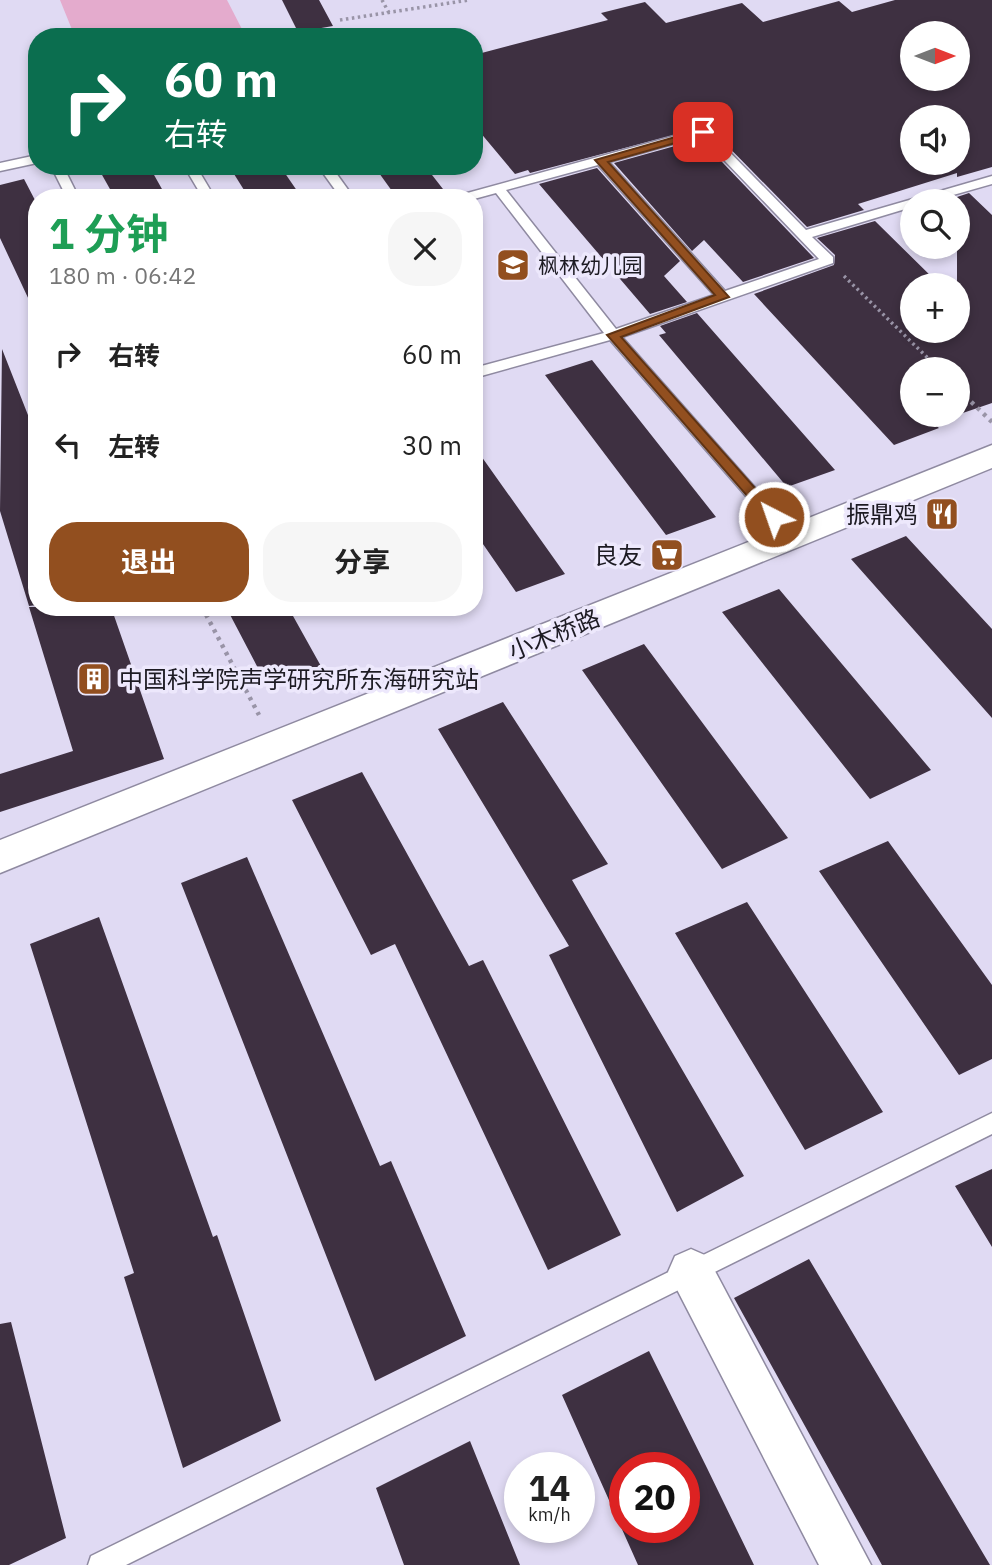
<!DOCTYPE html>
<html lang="zh">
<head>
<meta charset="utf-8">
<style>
	:root { --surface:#fff; --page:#f6f6f6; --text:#222; --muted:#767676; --accent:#924f1f }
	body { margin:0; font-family:"IBM Plex Sans","Noto Sans SC",sans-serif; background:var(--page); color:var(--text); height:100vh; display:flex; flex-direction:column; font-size:26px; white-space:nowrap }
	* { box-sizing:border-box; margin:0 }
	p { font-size:23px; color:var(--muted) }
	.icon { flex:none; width:38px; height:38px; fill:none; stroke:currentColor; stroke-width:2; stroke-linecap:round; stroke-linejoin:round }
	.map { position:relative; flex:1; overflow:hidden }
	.sheet { position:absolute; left:28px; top:189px; width:455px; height:427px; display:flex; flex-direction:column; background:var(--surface); border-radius:28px; box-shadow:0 4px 10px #0003 }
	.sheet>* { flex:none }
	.top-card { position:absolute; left:28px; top:28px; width:455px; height:147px; border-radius:28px; box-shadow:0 4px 10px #0003; background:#0b6e4f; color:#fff; overflow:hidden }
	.needle { width:46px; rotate:90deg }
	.fabs { position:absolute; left:900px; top:21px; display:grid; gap:14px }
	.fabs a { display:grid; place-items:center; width:70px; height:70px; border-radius:50%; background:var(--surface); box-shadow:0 4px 10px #0003; font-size:35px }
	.speed { position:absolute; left:504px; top:1452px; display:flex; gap:14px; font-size:35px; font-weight:700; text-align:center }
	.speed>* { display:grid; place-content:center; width:91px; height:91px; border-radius:50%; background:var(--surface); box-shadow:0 4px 10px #0003; line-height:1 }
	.speed small { font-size:18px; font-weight:400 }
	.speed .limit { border:10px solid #d22; background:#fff; color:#111 }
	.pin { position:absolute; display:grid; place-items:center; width:60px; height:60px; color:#fff; margin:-30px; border-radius:14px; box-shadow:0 4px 10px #0006 }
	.me { position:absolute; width:77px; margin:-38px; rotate:319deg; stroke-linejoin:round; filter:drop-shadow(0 0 5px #0008) }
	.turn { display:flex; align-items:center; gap:24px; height:147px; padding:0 21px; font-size:32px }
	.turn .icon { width:91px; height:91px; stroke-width:2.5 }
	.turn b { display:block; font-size:49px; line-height:60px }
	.round { display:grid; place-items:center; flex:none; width:74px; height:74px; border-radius:28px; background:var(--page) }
	.head { display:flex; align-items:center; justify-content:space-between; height:119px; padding:0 21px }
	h1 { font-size:42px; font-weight:700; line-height:52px; color:#1e9e55 }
	.action { display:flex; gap:14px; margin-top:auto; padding:14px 21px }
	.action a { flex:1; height:80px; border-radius:28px; background:var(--accent); color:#fff; font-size:28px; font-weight:700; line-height:80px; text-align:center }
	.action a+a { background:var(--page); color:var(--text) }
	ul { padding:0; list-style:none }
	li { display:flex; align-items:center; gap:21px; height:91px; padding:0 21px }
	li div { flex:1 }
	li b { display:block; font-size:26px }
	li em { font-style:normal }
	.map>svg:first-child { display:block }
	.green { fill:#e4abcd }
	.building { fill:#3e3041; fill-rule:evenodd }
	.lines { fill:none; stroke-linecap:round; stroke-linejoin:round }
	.service-casing { stroke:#8f8aa1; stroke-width:3 }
	.minor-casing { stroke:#8f8aa1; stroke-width:3 }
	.path-far1 { stroke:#9994a7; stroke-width:3.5; stroke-dasharray:2.5 3.5; stroke-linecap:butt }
	.path { stroke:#9994a7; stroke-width:4.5; stroke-dasharray:3.5 5; stroke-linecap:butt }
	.service { fill:#fff; fill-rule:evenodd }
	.minor { fill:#fff; fill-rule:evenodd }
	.route { fill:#924f1f; stroke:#5f3314; stroke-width:2 }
	.labels { text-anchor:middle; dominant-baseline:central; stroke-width:7; stroke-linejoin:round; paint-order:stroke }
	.far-poi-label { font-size:21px; fill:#1d1b23; stroke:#ede8fc; text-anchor:start }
	.poi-label { font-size:24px; fill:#1d1b23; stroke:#ede8fc; text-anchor:end }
	.street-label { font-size:24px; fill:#1d1b23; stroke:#ede8fc }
</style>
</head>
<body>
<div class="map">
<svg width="992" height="1565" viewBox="0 0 992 1565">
	<rect width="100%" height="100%" fill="#e0daf3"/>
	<path class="green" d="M60 0H227L246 37H75Z"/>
	<path class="building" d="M282 0H319L333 26 298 32Z
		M895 0H992V167L957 177V173L858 204 864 210 807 227 708 126 530 173 528 170 515 174 474 125V55L608 20 601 13 645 2 666 23 742 3 763 22 839 1 852 12ZM912 33H957V79H912ZM912 117H957V163H912Z
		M700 139 814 258 743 282 704 240 692 251 614 163Z
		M97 166H149L167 198H115Z
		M229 166H280L302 198H249Z
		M374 166H425L450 198H397Z
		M597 168 680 261 664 276 687 302 650 314 539 184Z
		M24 179 37 204V317L0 238V185Z
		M969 193 992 215V403L957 415V369H912V415H957L933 423 939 428 894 445 754 294 834 265 835 255 817 238 875 221 940 285H912V331H957V197Z
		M697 313 835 470 787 487 659 335 666 333 660 326Z
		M2 349 37 438V605L29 606 0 511Z
		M592 360 716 517 666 535 545 375Z
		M474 446 565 574 516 592 474 531Z
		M906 536 992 629V718L851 559Z
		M779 589 931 770 870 799 722 612Z
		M29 607H111L164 759 0 812V774L73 751Z
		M226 607H288L322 668 269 689Z
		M644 644 788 838 722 869 582 670Z
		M503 702 608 864 572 880 744 1176 677 1212 549 955 569 946 438 729Z
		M362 772 469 966 483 960 621 1235 548 1270 395 944 371 955 292 800Z
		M888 841 992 985V1059L959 1075 819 871Z
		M247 857 380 1166 391 1161 466 1336 375 1381 181 883Z
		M747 902 883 1112 805 1150 675 933Z
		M99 917 213 1237 217 1235 281 1421 183 1468 124 1277 134 1273 30 944Z
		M992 1169V1247L955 1186Z
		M809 1259 990 1565H882L734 1298Z
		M11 1322 66 1538 9 1565H0V1324Z
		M649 1351 707 1468 754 1565H638L562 1395ZM625 1468H684V1528H625Z
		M470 1441 520 1565H404L376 1488Z"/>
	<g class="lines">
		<defs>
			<path id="service" d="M703 128 707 129 806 230 992 176V184L932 201H912V207L812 237 833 257V263L622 337 796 534 799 538 796 542H786L610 340 474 378V368L604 333 496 193 474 199 458 198 460 195ZM701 136 819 259 725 291 609 162ZM598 165 714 295 616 329 506 190Z
				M37 155V163L0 171V163Z
				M51 166H63L79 198H67Z
				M184 166H196L215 198H203Z
				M318 166H331L354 198H341Z
				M992 1113V1134L126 1565H88L91 1556Z"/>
			<path id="minor" d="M992 445V468L0 873V840Z
				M691 1249 707 1256 871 1565H819L668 1272 675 1256Z"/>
		</defs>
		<use href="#service" class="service-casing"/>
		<use href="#minor" class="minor-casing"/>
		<path class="path-far1" d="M382 0 389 13
			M340 20 469 0
			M844 276 939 369
			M957 388 961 392"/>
		<path class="path" d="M959 390 992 422
			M202 607 259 715"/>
		<use href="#service" class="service"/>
		<use href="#minor" class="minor"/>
	</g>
	<path class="route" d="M703 129 707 130V134L608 162 729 297 621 337 778 514V521H769L607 335 715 295 595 160Z"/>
	<defs>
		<symbol id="school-square" viewBox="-11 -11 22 22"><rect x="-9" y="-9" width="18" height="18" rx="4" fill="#924f1f" stroke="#ede8fc"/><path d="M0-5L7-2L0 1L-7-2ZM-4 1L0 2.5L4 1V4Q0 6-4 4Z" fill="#fff"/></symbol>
		<symbol id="restaurant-square" viewBox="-11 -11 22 22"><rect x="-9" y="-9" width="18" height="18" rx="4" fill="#924f1f" stroke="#ede8fc"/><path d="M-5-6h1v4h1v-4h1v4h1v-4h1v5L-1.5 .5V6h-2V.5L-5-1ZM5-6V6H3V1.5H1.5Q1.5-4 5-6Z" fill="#fff"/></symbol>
		<symbol id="supermarket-square" viewBox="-11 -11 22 22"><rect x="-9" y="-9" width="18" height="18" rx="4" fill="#924f1f" stroke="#ede8fc"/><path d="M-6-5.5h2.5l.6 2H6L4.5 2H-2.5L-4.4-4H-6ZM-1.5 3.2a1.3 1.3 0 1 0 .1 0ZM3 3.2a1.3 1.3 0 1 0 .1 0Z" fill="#fff"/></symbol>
		<symbol id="building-square" viewBox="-11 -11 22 22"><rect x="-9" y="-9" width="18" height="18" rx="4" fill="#924f1f" stroke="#ede8fc"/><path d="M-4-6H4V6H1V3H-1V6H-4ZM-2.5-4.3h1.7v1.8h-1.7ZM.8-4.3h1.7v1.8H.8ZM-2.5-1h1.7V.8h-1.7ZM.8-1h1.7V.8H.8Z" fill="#fff"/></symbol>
	</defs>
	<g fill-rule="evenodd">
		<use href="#school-square" x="494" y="246" width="38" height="38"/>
		<use href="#restaurant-square" x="923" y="495" width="38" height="38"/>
		<use href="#supermarket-square" x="648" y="536" width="38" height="38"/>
		<use href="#building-square" x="75" y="660" width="38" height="38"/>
	</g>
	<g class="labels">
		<g class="far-poi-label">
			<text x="538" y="265">枫林幼儿园</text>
		</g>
		<g class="poi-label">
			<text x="918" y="514">振鼎鸡</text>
			<text x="642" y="555">良友</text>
			<text x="119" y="679" text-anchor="start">中国科学院声学研究所东海研究站</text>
		</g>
		<g class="street-label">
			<text transform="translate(554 634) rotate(-22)">小木桥路</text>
		</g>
	</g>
</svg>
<div class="fabs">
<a><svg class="needle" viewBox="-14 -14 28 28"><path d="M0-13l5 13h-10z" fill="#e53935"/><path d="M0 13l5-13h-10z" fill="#767676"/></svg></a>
<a><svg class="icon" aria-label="sound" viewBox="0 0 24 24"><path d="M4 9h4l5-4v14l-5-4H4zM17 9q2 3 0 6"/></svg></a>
<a><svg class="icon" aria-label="search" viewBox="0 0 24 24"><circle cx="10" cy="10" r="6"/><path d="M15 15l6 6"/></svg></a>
<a>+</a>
<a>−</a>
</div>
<div class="speed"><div>14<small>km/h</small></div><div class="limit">20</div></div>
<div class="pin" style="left:703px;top:132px;background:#d93025"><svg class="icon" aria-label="arrive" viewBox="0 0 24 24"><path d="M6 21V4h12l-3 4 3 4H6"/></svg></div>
<svg class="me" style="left:774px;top:517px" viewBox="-20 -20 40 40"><circle r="17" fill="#924f1f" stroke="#fff" stroke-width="3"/><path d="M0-11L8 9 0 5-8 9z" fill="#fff"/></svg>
<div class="top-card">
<div class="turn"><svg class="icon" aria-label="right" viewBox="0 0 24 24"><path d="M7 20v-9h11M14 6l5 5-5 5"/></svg><div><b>60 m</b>右转</div></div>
</div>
<section class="sheet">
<div class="head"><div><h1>1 分钟</h1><p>180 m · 06:42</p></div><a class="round"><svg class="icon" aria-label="close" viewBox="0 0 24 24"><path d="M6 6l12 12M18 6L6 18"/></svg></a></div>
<ul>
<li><svg class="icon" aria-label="right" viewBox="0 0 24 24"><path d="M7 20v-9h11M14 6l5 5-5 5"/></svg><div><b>右转</b></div><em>60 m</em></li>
<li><svg class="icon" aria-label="left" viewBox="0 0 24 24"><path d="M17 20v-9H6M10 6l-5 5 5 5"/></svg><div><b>左转</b></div><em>30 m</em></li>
</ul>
<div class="action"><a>退出</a><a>分享</a></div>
</section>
</div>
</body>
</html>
